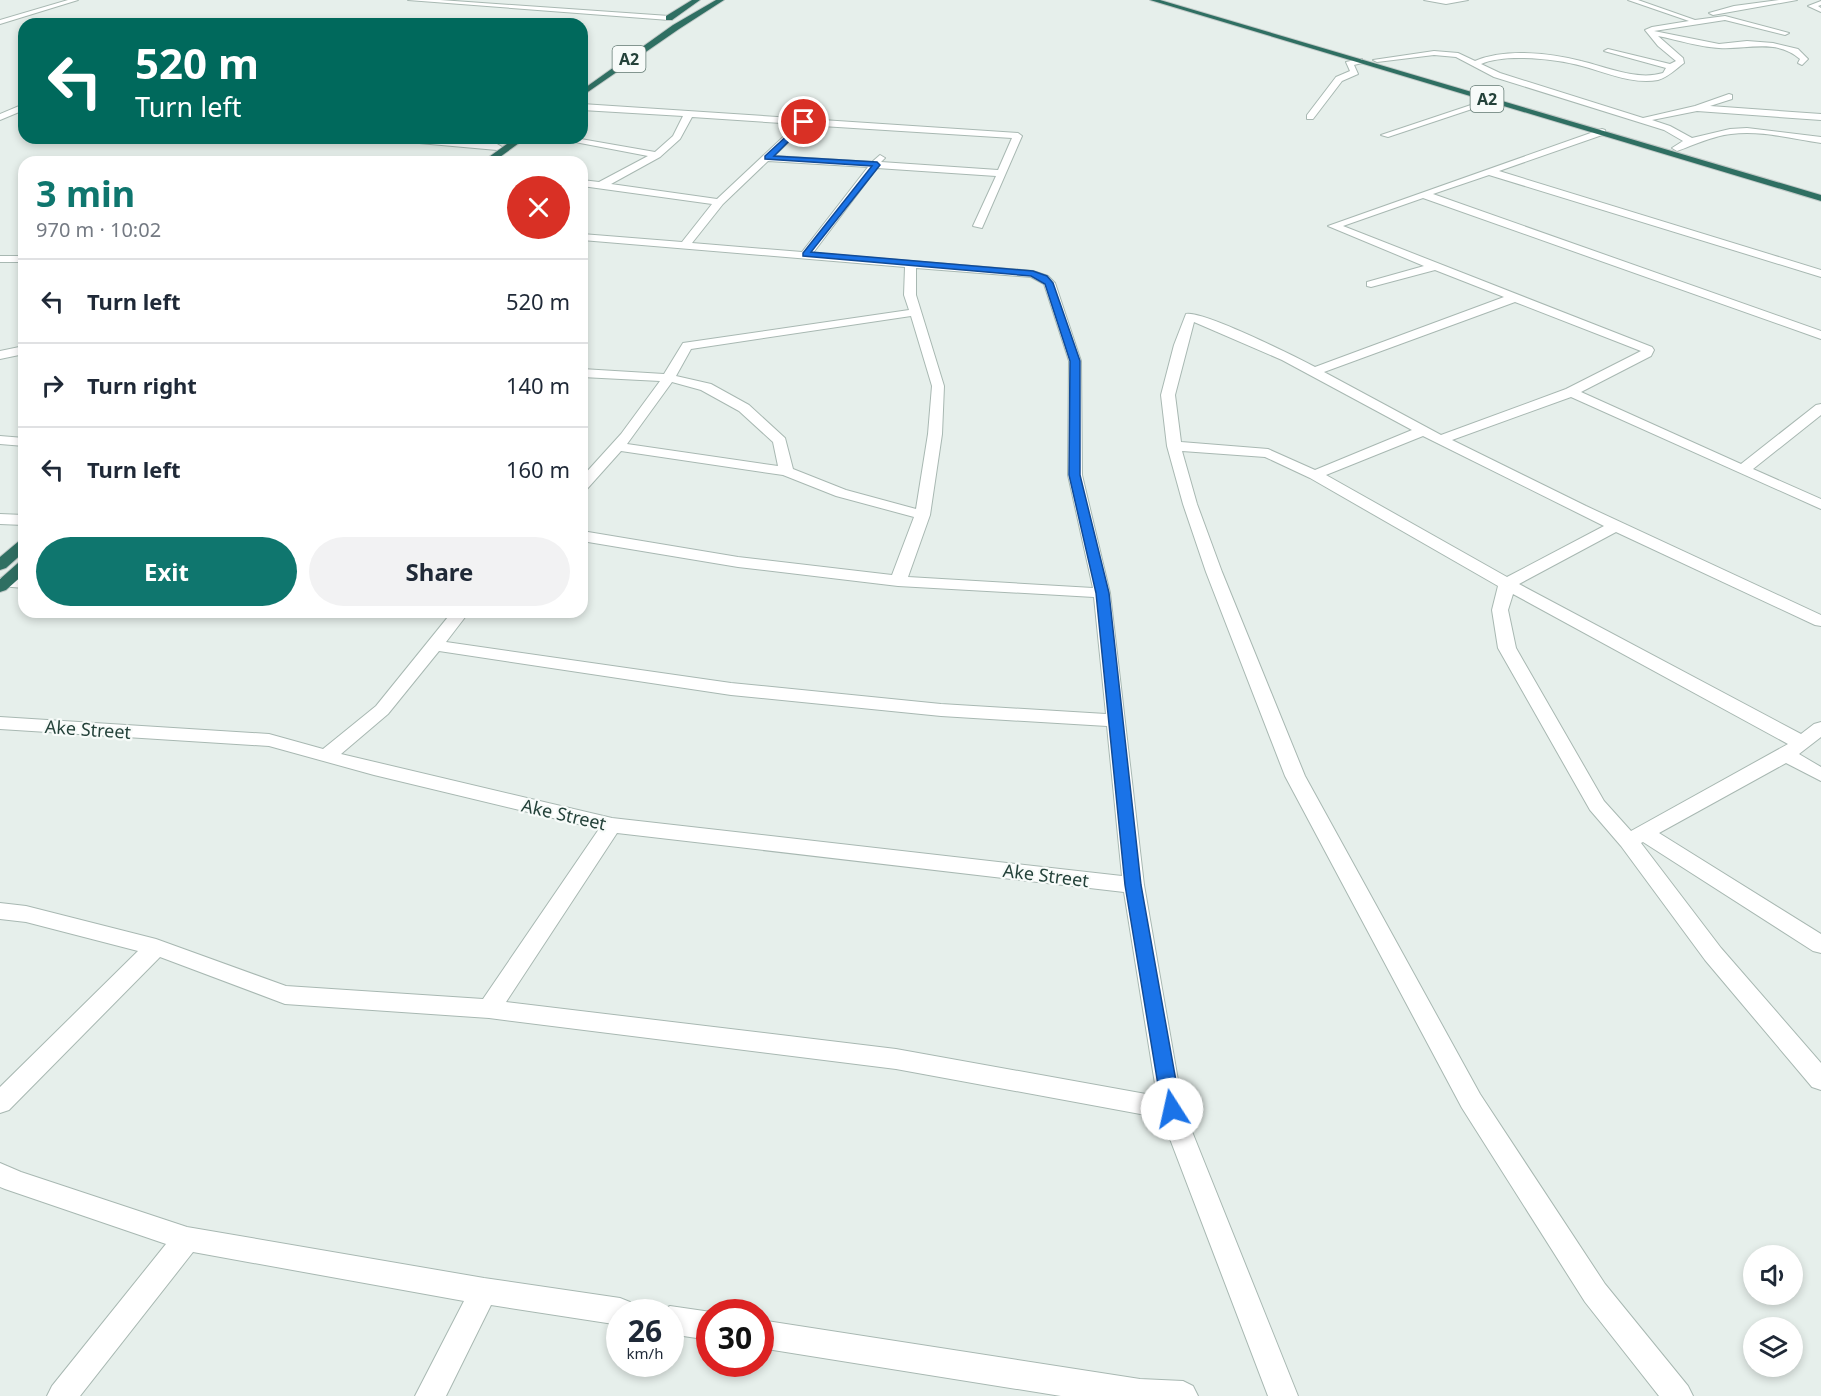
<!DOCTYPE html>
<html lang="en">
<head>
<meta charset="utf-8">
<style>
	:root { --surface:#fff; --page:#f2f2f3; --text:#1f2937; --muted:#747a83; --line:#e0e1e3; --accent:#0f766e }
	body { margin:0; font-family:"Noto Sans",sans-serif; background:var(--page); color:var(--text); height:100vh; display:flex; flex-direction:column; font-size:22px; white-space:nowrap }
	* { box-sizing:border-box; margin:0 }
	p { font-size:20px; color:var(--muted) }
	.icon { flex:none; width:33px; height:33px; fill:none; stroke:currentColor; stroke-width:2; stroke-linecap:round; stroke-linejoin:round }
	.map { position:relative; flex:1; overflow:hidden }
	.details { position:absolute; left:18px; top:156px; width:570px; height:462px; display:flex; flex-direction:column; background:var(--surface); border-radius:18px; box-shadow:0 3px 9px #0003 }
	.details>* { flex:none }
	.top-card { position:absolute; left:18px; top:18px; width:570px; height:126px; border-radius:18px; box-shadow:0 3px 9px #0003; background:#00695c; color:#fff; overflow:hidden }
	.controls { position:absolute; left:1743px; top:1245px; display:grid; gap:12px }
	.controls a { display:grid; place-items:center; width:60px; height:60px; border-radius:50%; background:var(--surface); box-shadow:0 3px 9px #0003; font-size:30px }
	.speed { position:absolute; left:606px; top:1299px; display:flex; gap:12px; font-size:30px; font-weight:700; text-align:center }
	.speed>* { display:grid; place-content:center; width:78px; height:78px; border-radius:50%; background:var(--surface); box-shadow:0 3px 9px #0003; line-height:1 }
	.speed small { font-size:15px; font-weight:400 }
	.speed .limit { border:9px solid #d22; background:#fff; color:#111 }
	.pin { position:absolute; display:grid; place-items:center; width:51px; height:51px; color:#fff; margin:-26px; border:3px solid #fff; border-radius:50%; box-shadow:0 2px 6px #0007 }
	.me { position:absolute; width:66px; margin:-33px; rotate:350deg; stroke-linejoin:round; filter:drop-shadow(0 0 4px #0008) }
	.turn { display:flex; align-items:center; gap:21px; height:126px; padding:0 18px; font-size:27px }
	.turn .icon { width:78px; height:78px; stroke-width:2.5 }
	.turn b { display:block; font-size:42px; line-height:51px }
	.round { display:grid; place-items:center; flex:none; width:63px; height:63px; border-radius:32px; background:var(--page) }
	.head { display:flex; align-items:center; justify-content:space-between; height:102px; padding:0 18px }
	h1 { font-size:36px; font-weight:700; line-height:45px; color:var(--accent) }
	.primary-button { display:flex; gap:12px; margin-top:auto; padding:12px 18px }
	.primary-button a { flex:1; height:69px; border-radius:36px; background:var(--accent); color:#fff; font-size:24px; font-weight:700; line-height:69px; text-align:center }
	.primary-button a+a { background:var(--page); color:var(--text) }
	ul { padding:0; list-style:none }
	li { display:flex; align-items:center; gap:18px; height:84px; padding:0 18px; border-top:2px solid var(--line) }
	li div { flex:1 }
	li b { display:block; font-size:22px }
	li em { font-style:normal }
	.map>svg:first-child { display:block }
	.lines { fill:none; stroke-linecap:round; stroke-linejoin:round }
	.street-casing { stroke:#a8b8b2; stroke-width:2 }
	.highway-casing { stroke:#c2cac8; stroke-width:2 }
	.street { fill:#fff; fill-rule:evenodd }
	.highway { fill:#2f6f62; fill-rule:evenodd }
	.route { fill:#1a73e8; stroke:#114b97; stroke-width:1.5 }
	.labels { text-anchor:middle; dominant-baseline:central; stroke-width:4.5; stroke-linejoin:round; paint-order:stroke }
	.shield { fill:#f7fbf9; stroke:#637a73; stroke-width:1.5 }
	.shield-label { font-size:16px; font-weight:bold; fill:#24423a }
	.street-label { font-size:18px; fill:#24423a; stroke:#f7fbf9 }
</style>
</head>
<body>
<div class="map">
<svg width="1821" height="1396" viewBox="0 0 1821 1396">
	<rect width="100%" height="100%" fill="#e6efeb"/>
	<g class="lines">
		<defs>
			<path id="street" d="M68 0H78L0 24V20Z
				M408 0H440L669 16 673 18 669 20Z
				M1424 0H1468L1446 4Z
				M1628 0H1638L1695 20 1725 16 1789 33 1785 35 1725 20 1654 31 1719 44 1747 41 1773 43 1798 49 1808 59 1802 65 1798 63 1800 59C1776 38 1746 50 1719 48 1699 47 1678 40 1658 36L1683 58 1684 63C1676 69 1668 77 1658 80 1634 85 1604 72 1582 66 1557 59 1505 53 1481 64L1500 73 1643 118 1695 106 1729 94 1732 95V99L1710 106 1821 114V120L1697 111 1652 120 1670 126 1692 138 1730 129 1747 128 1821 137V143C1792 139 1761 130 1731 134 1712 136 1694 145 1677 151L1672 148 1683 141 1664 130 1494 77 1456 57 1434 55 1377 62 1373 60 1434 51 1458 53 1475 61C1505 48 1551 53 1581 61 1607 67 1637 81 1663 73L1666 68 1604 51 1608 49 1670 64 1676 61 1658 46 1645 30 1652 27 1689 21Z
				M1779 0H1797L1713 15 1709 13 1734 6Z
				M1821 1V5L1818 6 1821 8V12L1808 6Z
				M1359 59H1362V63L1354 65 1358 74 1342 81 1313 119H1307V115L1336 77 1350 71 1346 62Z
				M1489 99 1496 101 1388 137 1381 135Z
				M24 104V110L0 120V114Z
				M582 104 1018 133 1022 136 982 228 973 226 996 176 877 168 813 253 1033 271 1048 276 1055 283 1081 361 1082 475 1110 593 1144 885 1183 1109 1298 1396H1268L1162 1118 896 1069 489 1018 285 1004 160 957 9 1110 0 1113V1087L138 951 26 922 0 919V903L26 906 156 939 286 986 483 999 599 829 374 775 269 746 0 729V717L269 734 323 749 376 706 452 612H469L446 642 731 683 941 704 1106 714 1094 597 898 586 738 567 582 541V531L738 557 892 575 914 517 836 496 783 475 621 451 587 489 582 490V477L621 434 660 381 582 377V369L664 374 683 343 909 310 904 295 905 267 582 240V234L682 242 712 204 582 186V180L599 182 648 156 554 138H575L655 152 673 136 683 116 582 110ZM692 117 797 124 717 199 611 184 660 157 680 139ZM806 125 1012 138 998 170 881 162 885 158 880 155 872 162 774 156ZM768 161 868 167 802 252 692 243 723 204ZM916 268 1031 277 1044 284 1069 361 1068 475 1093 588 908 577 930 515 942 434 944 386 916 295ZM911 316 932 386 928 434 916 509 846 490 793 469 785 438 749 405 711 384 676 376 691 349ZM672 382 701 390 739 411 773 442 778 466 627 444ZM439 651 731 695 941 716 1107 726 1122 876 612 818 341 754 388 714ZM617 833 1124 892 1157 1096 896 1049 506 1002Z
				M1602 129 1605 130V134L1499 171 1821 270V277L1489 175 1433 194 1821 331V339L1423 198 1343 226 1652 347 1654 350 1651 356 1581 392 1741 464 1816 405 1821 404V415L1753 469 1821 499V509L1571 397 1452 440 1586 506 1821 615V626L1815 625 1616 532 1519 584 1801 734 1814 724 1821 722V737L1799 754 1821 767V781L1786 763 1659 833 1821 934V953L1813 951 1643 842 1641 843 1721 948 1821 1063V1090L1812 1087 1705 960 1621 846 1590 810 1498 648 1492 610 1498 586 1310 478 1265 457 1182 451 1197 504 1222 572 1305 776 1480 1094 1605 1284 1688 1386 1693 1396H1659L1585 1302 1462 1108 1285 776 1206 572 1183 504 1167 446 1161 395 1174 345 1186 314C1204 311 1294 356 1315 367L1504 297 1435 270 1371 287 1367 286V282L1424 266 1328 226ZM1515 302 1641 351 1566 389 1441 435 1324 372ZM1194 322 1282 360 1412 430 1315 470 1268 449 1181 442 1175 395ZM1423 436 1604 526 1507 577 1326 475ZM1513 594 1788 744 1631 831 1604 801 1516 648 1508 610Z
				M392 138H427L497 144 502 147 497 150 397 141Z
				M0 256H24V262H0Z
				M24 346V354L0 359V351Z
				M0 436 24 438V446L0 444Z
				M0 514 24 515V525L0 524Z
				M5 577 24 578V588L0 586V578Z
				M0 1163 21 1172 187 1227 484 1278 620 1298 630 1302 634 1312H620V1325L491 1305 446 1396H415L464 1301 193 1252 80 1396H47L52 1386 166 1244 5 1189 0 1187Z
				M670 1306 711 1312 710 1340 670 1334V1312H659Z
				M760 1320 1140 1379 1183 1381 1193 1386 1198 1396H1061L760 1348Z"/>
			<path id="highway" d="M692 0H700L672 20H666V16Z
				M716 0H724L679 29 582 96V90L673 25Z
				M1150 0H1160L1821 195V201Z
				M515 138H526L493 162H482Z
				M24 539V552L6 568 0 570V557L19 541Z
				M24 561V574L6 590 0 592V579L18 563Z"/>
		</defs>
		<use href="#street" class="street-casing"/>
		<use href="#highway" class="highway-casing"/>
		<use href="#street" class="street"/>
		<use href="#highway" class="highway"/>
	</g>
	<path class="route" d="M804 120 806 124 774 156 877 162 880 165 811 252 1033 271 1047 276 1053 283 1080 361V475L1109 593 1141 885 1181 1109 1178 1115 1172 1117 1165 1115 1162 1109 1125 885 1096 593 1069 475 1070 361 1045 284 1031 276 803 256V253L872 166 765 159V156Z"/>
	<g class="labels">
		<g class="shield">
			<rect x="612.5" y="46" width="33" height="26" rx="4.5"/>
			<rect x="1470.5" y="86" width="33" height="26" rx="4.5"/>
		</g>
		<g class="shield-label">
			<text x="629" y="59">A2</text>
			<text x="1487" y="99">A2</text>
		</g>
		<g class="street-label">
			<text transform="translate(88 729) rotate(4)">Ake Street</text>
			<text transform="translate(564 814) rotate(13)">Ake Street</text>
			<text transform="translate(1046 875) rotate(7)">Ake Street</text>
		</g>
	</g>
</svg>
<div class="controls">
<a><svg class="icon" aria-label="sound" viewBox="0 0 24 24"><path d="M4 9h4l5-4v14l-5-4H4zM17 9q2 3 0 6"/></svg></a>
<a><svg class="icon" aria-label="layers" viewBox="0 0 24 24"><path d="M12 4l9 5-9 5-9-5zM3 14l9 5 9-5"/></svg></a>
</div>
<div class="speed"><div>26<small>km/h</small></div><div class="limit">30</div></div>
<div class="pin" style="left:804px;top:122px;background:#d93025"><svg class="icon" aria-label="arrive" viewBox="0 0 24 24"><path d="M6 21V4h12l-3 4 3 4H6"/></svg></div>
<svg class="me" style="left:1172px;top:1109px" viewBox="-20 -20 40 40"><circle r="19" fill="#fff"/><path d="M0-13L10 11 0 6-10 11z" fill="#1a73e8"/></svg>
<div class="top-card">
<div class="turn"><svg class="icon" aria-label="left" viewBox="0 0 24 24"><path d="M17 20v-9H6M10 6l-5 5 5 5"/></svg><div><b>520 m</b>Turn left</div></div>
</div>
<section class="details">
<div class="head"><div><h1>3 min</h1><p>970 m · 10:02</p></div><a class="round" style="background:#d93025;color:#fff"><svg class="icon" aria-label="close" viewBox="0 0 24 24"><path d="M6 6l12 12M18 6L6 18"/></svg></a></div>
<ul>
<li><svg class="icon" aria-label="left" viewBox="0 0 24 24"><path d="M17 20v-9H6M10 6l-5 5 5 5"/></svg><div><b>Turn left</b></div><em>520 m</em></li>
<li><svg class="icon" aria-label="right" viewBox="0 0 24 24"><path d="M7 20v-9h11M14 6l5 5-5 5"/></svg><div><b>Turn right</b></div><em>140 m</em></li>
<li><svg class="icon" aria-label="left" viewBox="0 0 24 24"><path d="M17 20v-9H6M10 6l-5 5 5 5"/></svg><div><b>Turn left</b></div><em>160 m</em></li>
</ul>
<div class="primary-button"><a>Exit</a><a>Share</a></div>
</section>
</div>
</body>
</html>
